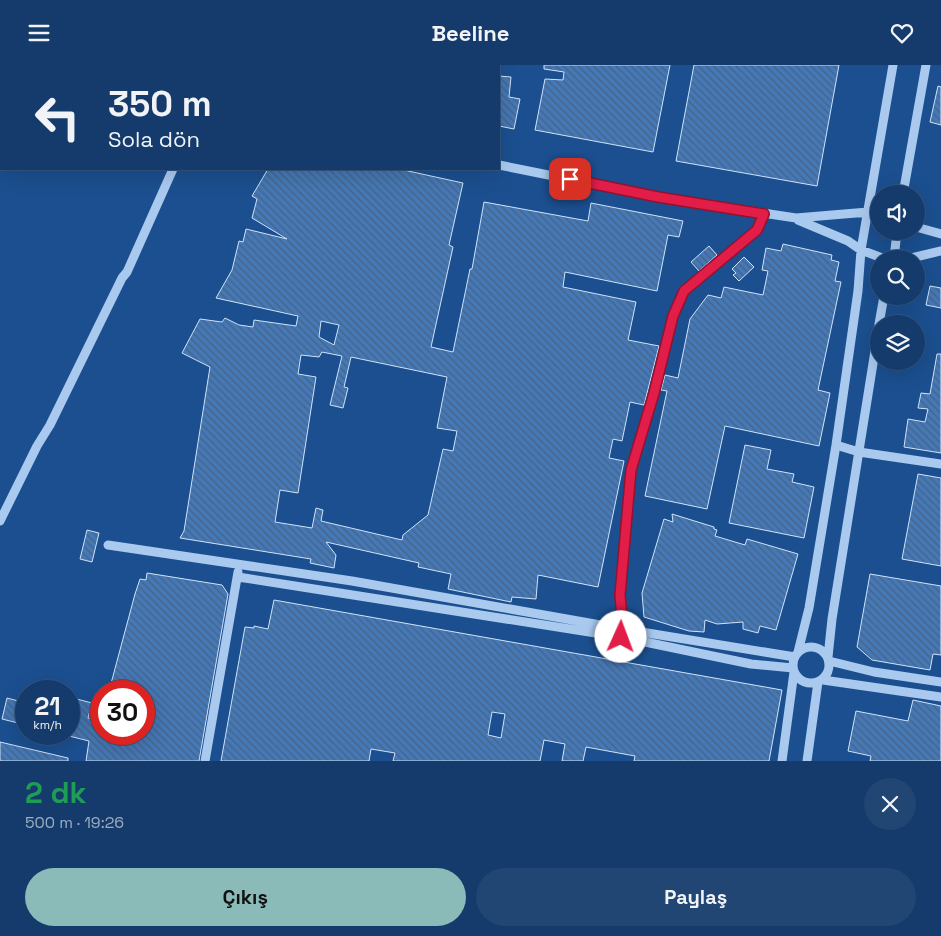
<!DOCTYPE html>
<html lang="tr">
<head>
<meta charset="utf-8">
<style>
	:root { --surface:#143b6b; --page:#214673; --text:#f1f3f6; --muted:#9dadc1; --line:#33557e; --accent:#8bbbb9 }
	body { margin:0; font-family:"Space Grotesk",sans-serif; background:var(--page); color:var(--text); height:100vh; display:flex; flex-direction:column; font-size:19px; white-space:nowrap }
	* { box-sizing:border-box; margin:0 }
	p { font-size:16px; color:var(--muted) }
	.icon { flex:none; width:28px; height:28px; fill:none; stroke:currentColor; stroke-width:2; stroke-linecap:round; stroke-linejoin:round }
	.map { position:relative; height:696px; overflow:hidden }
	.side { display:flex; flex-direction:column; background:var(--surface); flex:1 }
	.side>* { flex:none }
	.guide { position:absolute; left:0px; top:0px; width:500px; height:105px; box-shadow:0 5px 20px #0002,0 0 0 1px var(--line); background:#143b6b; color:var(--text); overflow:hidden }
	.controls { position:absolute; left:870px; top:120px; display:grid; gap:10px }
	.controls a { display:grid; place-items:center; width:55px; height:55px; border-radius:50%; background:var(--surface); box-shadow:0 5px 20px #0002,0 0 0 1px var(--line); font-size:25px }
	.speed { position:absolute; left:15px; top:615px; display:flex; gap:10px; font-size:25px; font-weight:700; text-align:center }
	.speed>* { display:grid; place-content:center; width:65px; height:65px; border-radius:50%; background:var(--surface); box-shadow:0 5px 20px #0002,0 0 0 1px var(--line); line-height:1 }
	.speed small { font-size:12px; font-weight:400 }
	.speed .limit { border:8px solid #d22; background:#fff; color:#111 }
	.pin { position:absolute; display:grid; place-items:center; width:42px; height:42px; color:#fff; margin:-21px; border-radius:10px; box-shadow:0 2px 8px #0006 }
	.me { position:absolute; width:55px; margin:-28px; rotate:2deg; stroke-linejoin:round; filter:drop-shadow(0 0 4px #0008) }
	.turn { display:flex; align-items:center; gap:18px; height:105px; padding:0 25px; font-size:22px }
	.turn .icon { width:65px; height:65px; stroke-width:2.5 }
	.turn b { display:block; font-size:35px; line-height:42px }
	.round { display:grid; place-items:center; flex:none; width:52px; height:52px; border-radius:26px; background:var(--page) }
	.summary { display:flex; align-items:center; justify-content:space-between; height:85px; padding:0 25px }
	h1 { font-size:30px; font-weight:800; line-height:38px; color:#1e9e55 }
	.primary-button { display:flex; gap:10px; margin-top:auto; padding:10px 25px }
	.primary-button a { flex:1; height:58px; border-radius:30px; background:var(--accent); color:#111; font-size:20px; font-weight:800; line-height:58px; text-align:center }
	.primary-button a+a { background:var(--page); color:var(--text) }
	header { display:flex; justify-content:space-between; align-items:center; height:65px; padding:0 25px; background:var(--surface); font-size:22px; font-weight:800 }
	.map>svg:first-child { display:block }
	.building { fill:url(#building-back-hatch); stroke:#cfe3fa; fill-rule:evenodd }
	.lines { fill:none; stroke-linecap:round; stroke-linejoin:round }
	.minor { stroke:#a9c9ee; stroke-width:9 }
	.route-casing { stroke:#92132f; stroke-width:12 }
	.route { stroke:#e11d48; stroke-width:9 }
</style>
</head>
<body>
<header><svg class="icon" aria-label="menu" viewBox="0 0 24 24"><path d="M4 6h16M4 12h16M4 18h16"/></svg>Beeline<svg class="icon" aria-label="heart" viewBox="0 0 24 24"><path d="M12 20l-8-8c-3-5 5-10 8-4 3-6 11-1 8 4z"/></svg></header>
<div class="map">
<svg width="941" height="696" viewBox="0 0 941 696">
	<defs>
		<pattern id="building-back-hatch" width="6" height="6" patternUnits="userSpaceOnUse" patternTransform="scale(1.25)"><rect width="6" height="6" fill="#4478b7"/><path d="M-1 5l2 2M0 0l6 6M5-1l2 2" fill="none" stroke="#486282"/></pattern>
	</defs>
	<rect width="100%" height="100%" fill="#1b4f8f"/>
	<path class="building" d="M544 0H670L653 87 535 65 545 14 563 15 564 7 544 4Z
		M694 0H839L817 121 676 96Z
		M499 11 511 12 509 32 520 34 514 64 499 61Z
		M938 21 941 22V60L930 57Z
		M268 104H399L463 118 449 180 453 182 431 282 453 287 470 204H472L484 137 588 156 591 138 683 156 679 172 668 170 657 226 565 207 563 222 636 237 628 275 659 281 644 340 630 337 622 376 613 374 609 393 624 396 598 522 538 510 536 534 512 532 511 537 448 524 451 509 418 502 419 498 326 477 336 490 334 503 310 498 311 494 180 473 184 466 210 302 182 288 200 254 222 257 225 253 239 260 253 262 254 255 296 261 298 251 216 233 232 205 239 176 243 177 246 164 287 174 252 153 257 134 252 131ZM321 256 339 260 334 280 319 272ZM322 287 342 291 330 340 343 343 348 323 344 322 351 292 447 312 437 363 457 366 453 386 443 384 428 450 403 470 402 475 321 456 323 445 316 443 312 463 275 457 280 425 298 428 316 312 298 309 301 290 319 292Z
		M783 179 832 190 831 195 839 197 835 216 841 217 818 325 830 328 819 381 725 361 707 444 645 431 667 326 661 325 665 310 678 313 690 254 708 230 721 233 724 222 763 230 768 206 762 205 766 183 781 186Z
		M709 181 717 190 699 206 691 197Z
		M744 192 754 202 739 216 733 210 736 208 732 204Z
		M930 221 941 223V243L926 240Z
		M937 289H941V388L904 382 908 354 925 357 928 344 918 343 921 328 930 329Z
		M745 380 771 385 767 404 794 409 792 417 814 422 804 473 729 458Z
		M918 409 941 413V501L902 494Z
		M672 449 714 462V464L717 465 715 471 745 480 747 474 798 489 776 565 760 561 758 568 743 564V557L717 559 705 555 704 567 689 566 644 552 642 528 664 454 673 457Z
		M87 465 99 468 92 497 80 494Z
		M147 508 222 520 228 529 199 696H86L89 676 69 671V632L92 638 88 653 101 657V669H144V626H109L135 529 140 514 146 515Z
		M870 509 941 521V590L933 589 930 605 872 595 857 582Z
		M274 535 782 625 769 696H634L635 691 586 682 583 696H562L565 679 544 675 540 696H393L395 688 371 684 369 696H221L245 562 254 563V561L268 564ZM492 647 505 649 501 673 488 670Z
		M7 633 26 638V660L2 654Z
		M913 635 941 641V696H870L871 691 848 686 856 646 908 656Z
		M0 677 68 693V696H0Z"/>
	<g class="lines">
		<path class="minor" d="M122 0 125 1
			M219 1V0
			M499 100 658 132 796 153 868 147 879 150
			M903 129 926 0
			M798 155 848 176 861 185 885 194
			M916 162 941 169
			M894 194 897 166
			M907 194 941 186
			M879 259 884 231
			M836 380 859 387 941 399
			M0 456 37 381 50 360 122 213 127 207 173 104
			M108 480 352 516 623 564 795 592
			M238 512 621 572 751 599 793 603
			M622 569 623 564 620 530 631 405 654 328 673 251 684 226 757 165 764 149
			M793 600a18 18 0 1 1 36 0a18 18 0 1 1-36 0Z
			M798 587 809 543 836 380 858 226 861 185 893 0
			M828 592 832 554 879 261
			M829 596 874 607 941 617
			M823 615 941 632
			M205 696 238 507
			M782 696 794 607
			M807 696 818 617"/>
	</g>
	<g class="lines">
		<defs>
			<path id="route" d="M570 114 658 132 764 149 757 165 684 226 673 251 654 328 631 405 620 530 623 564 621 572"/>
		</defs>
		<use href="#route" class="route-casing"/>
		<use href="#route" class="route"/>
	</g>
</svg>
<div class="controls">
<a><svg class="icon" aria-label="sound" viewBox="0 0 24 24"><path d="M4 9h4l5-4v14l-5-4H4zM17 9q2 3 0 6"/></svg></a>
<a><svg class="icon" aria-label="search" viewBox="0 0 24 24"><circle cx="10" cy="10" r="6"/><path d="M15 15l6 6"/></svg></a>
<a><svg class="icon" aria-label="layers" viewBox="0 0 24 24"><path d="M12 4l9 5-9 5-9-5zM3 14l9 5 9-5"/></svg></a>
</div>
<div class="speed"><div>21<small>km/h</small></div><div class="limit">30</div></div>
<div class="pin" style="left:570px;top:114px;background:#d93025"><svg class="icon" aria-label="arrive" viewBox="0 0 24 24"><path d="M6 21V4h12l-3 4 3 4H6"/></svg></div>
<svg class="me" style="left:621px;top:572px" viewBox="-20 -20 40 40"><circle r="19" fill="#fff"/><path d="M0-13L10 11 0 6-10 11z" fill="#e11d48"/></svg>
<div class="guide">
<div class="turn"><svg class="icon" aria-label="left" viewBox="0 0 24 24"><path d="M17 20v-9H6M10 6l-5 5 5 5"/></svg><div><b>350 m</b>Sola dön</div></div>
</div>
</div>
<section class="side">
<div class="summary"><div><h1>2 dk</h1><p>500 m · 19:26</p></div><a class="round"><svg class="icon" aria-label="close" viewBox="0 0 24 24"><path d="M6 6l12 12M18 6L6 18"/></svg></a></div>
<div class="primary-button"><a>Çıkış</a><a>Paylaş</a></div>
</section>
</body>
</html>
